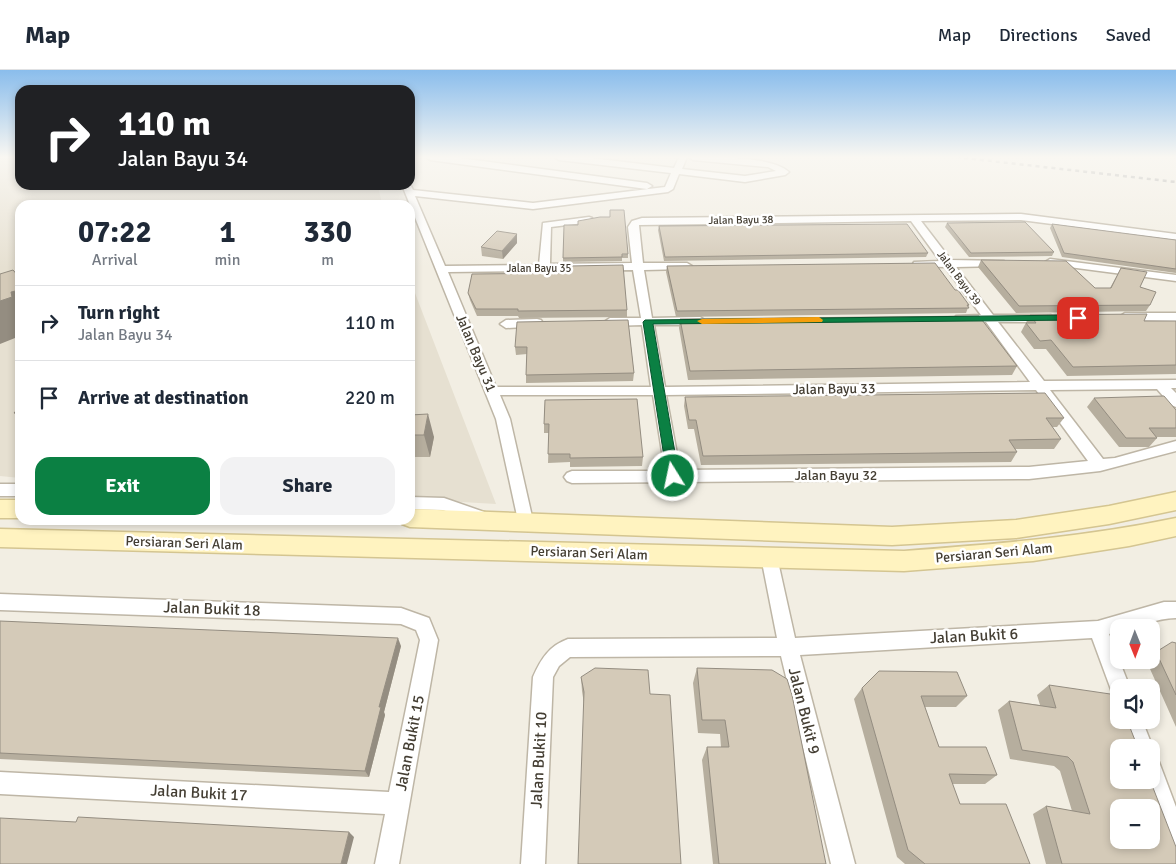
<!DOCTYPE html>
<html lang="en">
<head>
<meta charset="utf-8">
<style>
	:root { --surface:#fff; --page:#f2f2f3; --text:#1f2937; --muted:#747a83; --line:#e0e1e3; --accent:#0b8043 }
	body { margin:0; font-family:Signika,sans-serif; background:var(--page); color:var(--text); height:100vh; display:flex; flex-direction:column; font-size:19px; white-space:nowrap }
	* { box-sizing:border-box; margin:0 }
	p { font-size:16px; color:var(--muted) }
	.icon { flex:none; width:28px; height:28px; fill:none; stroke:currentColor; stroke-width:2; stroke-linecap:round; stroke-linejoin:round }
	.map { position:relative; flex:1; overflow:hidden }
	.drawer { position:absolute; left:15px; top:130px; width:400px; height:325px; display:flex; flex-direction:column; background:var(--surface); border-radius:15px; box-shadow:0 2px 8px #0003 }
	.drawer>* { flex:none }
	.guide { position:absolute; left:15px; top:15px; width:400px; height:105px; border-radius:15px; box-shadow:0 2px 8px #0003; background:#202124; color:#fff; overflow:hidden }
	.needle { width:32px; rotate:179deg }
	.fabs { position:absolute; left:1110px; top:549px; display:grid; gap:10px }
	.fabs a { display:grid; place-items:center; width:50px; height:50px; border-radius:10px; background:var(--surface); box-shadow:0 2px 8px #0003; font-size:25px }
	.pin { position:absolute; display:grid; place-items:center; width:42px; height:42px; color:#fff; margin:-21px; border-radius:10px; box-shadow:0 2px 8px #0006 }
	.me { position:absolute; width:55px; margin:-28px; rotate:350deg; stroke-linejoin:round; filter:drop-shadow(0 0 4px #0008) }
	.turn { display:flex; align-items:center; gap:18px; height:105px; padding:0 20px; font-size:22px }
	.turn .icon { width:65px; height:65px; stroke-width:2.5 }
	.turn b { display:block; font-size:35px; line-height:42px }
	.eta { display:flex; justify-content:space-evenly; align-items:center; height:85px; text-align:center }
	.eta b { font-size:30px; font-weight:800; line-height:35px }
	.action { display:flex; gap:10px; margin-top:auto; padding:10px 20px }
	.action a { flex:1; height:58px; border-radius:15px; background:var(--accent); color:#fff; font-size:20px; font-weight:800; line-height:58px; text-align:center }
	.action a+a { background:var(--page); color:var(--text) }
	ul { padding:0; list-style:none }
	li { display:flex; align-items:center; gap:15px; height:75px; padding:0 20px; border-top:1px solid var(--line) }
	li div { flex:1 }
	li b { display:block; font-size:19px }
	li em { font-style:normal }
	header { display:flex; align-items:center; gap:30px; box-sizing:border-box; height:70px; padding:0 25px; background:var(--surface); border-bottom:1px solid var(--line) }
	header strong { font-size:24px }
	nav { display:flex; gap:28px; margin-inline-start:auto; font-size:18px }
	.map>svg:first-child { display:block }
	.residential { fill:#e6e0d1 }
	.lines { fill:none; stroke-linecap:round; stroke-linejoin:round }
	.minor-casing { stroke:#beb6a6; stroke-width:3 }
	.secondary-casing { stroke:#d4c591; stroke-width:3 }
	.minor { fill:#fff; fill-rule:evenodd }
	.secondary { fill:#fff3c0; fill-rule:evenodd }
	.rail { stroke:#949494; stroke-width:2.5; stroke-dasharray:4 4; stroke-linecap:butt }
	.wall { fill:#b6ae9e }
	.shaded-wall { fill:#948d81 }
	.building { fill:#d4cab8; stroke:#948d81; fill-rule:evenodd }
	.route { fill:#0b8043; stroke:#07532c }
	.slow { fill:#f59e0b }
	.labels { text-anchor:middle; dominant-baseline:central; stroke-width:5; stroke-linejoin:round; paint-order:stroke }
	.far-street-label { font-size:11px; fill:#443e33; stroke:#fff }
	.street-label { font-size:14px; fill:#443e33; stroke:#fff }
	.near-street-label { font-size:16px; fill:#443e33; stroke:#fff }
</style>
</head>
<body>
<header>
<strong>Map</strong>
<nav><a>Map</a><a>Directions</a><a>Saved</a></nav>
</header>
<div class="map">
<svg width="1176" height="794" viewBox="0 0 1176 794">
	<rect width="100%" height="100%" fill="#f2eee3"/>
	<path class="residential" d="M0 87H20V115H378L382 135H20V209L0 212Z
		M410 210 496 434 410 429Z
		M20 226V408L0 406V229Z"/>
	<g class="lines">
		<defs>
			<path id="minor" d="M426 87H452L647 113 652 116 647 119 430 90Z
				M555 87H583L674 98 679 87H687L682 99 745 106 776 101 768 97 693 90 689 87C713 87 772 86 789 102L785 105 745 112 679 104 673 119 668 122 533 139 415 126 445 196 539 195 543 153 589 147 592 148V152L551 157 550 194 632 193 628 157 632 151 642 148 1021 144 1176 164V170L1021 150 921 151 951 190 1004 191 1005 193 1000 196 956 197 993 245H1051L1053 248 1051 251 1047 252H998L1044 311 1176 310V318H1171L1176 323V337L1171 335 1157 319 1050 320 1103 389 1115 388 1176 371V381L1100 401 1029 409 572 413 567 411 564 407 567 403 572 401H665L653 325H500L510 349 533 451 531 455 525 457 519 455 496 349 402 115 410 114 413 120 533 133 665 117 671 103 559 90ZM911 151 940 191 914 192 913 194 914 196 945 197 981 245 956 246 954 249 956 252H986L1030 312 665 317 654 255H700L706 251 700 247 652 248 644 200 687 199 692 196 687 193H643L639 155ZM633 200 641 248H610L604 252 610 256 642 255 651 317H496L448 202ZM1036 320 1088 391 1029 397 680 400 666 325Z
				M1050 189 1176 205V211L1046 194 1045 192Z
				M1125 243H1176V251L1121 250 1119 247Z
				M537 249 541 250 543 253 541 256 506 258 500 254 506 250Z
				M0 414H20V426H0Z
				M410 427 444 428 490 444 492 448 490 452 484 454 443 440 410 439Z
				M769 480 775 482 777 487 795 568 1098 551 1164 532H1176V548C1156 548 1139 558 1119 558V561L1109 564 1130 618H1119V627L1113 625 1092 568 800 585 855 794H831L781 586 570 587 559 596 553 607 545 794H521L533 607C541 589 549 576 568 569L777 568 761 487 763 482Z
				M0 524 401 538 429 548 438 570 399 794H375L385 744 0 724V702L389 722 420 570 416 560 401 554 0 540Z
				M1122 650H1142L1153 678 1151 683V678H1132Z
				M1151 689 1159 692 1176 737V777L1168 774 1144 710H1151Z"/>
			<path id="secondary" d="M1176 422V440L1109 454 1016 468 892 475 410 457 402 454 400 450H410V439L892 457 1016 450 1109 436Z
				M0 430H20V448H0Z
				M1176 448V466L1129 476 1033 491 904 501 0 477V459L904 481C997 474 1085 467 1176 448Z"/>
		</defs>
		<use href="#minor" class="minor-casing"/>
		<use href="#secondary" class="secondary-casing"/>
		<use href="#minor" class="minor"/>
		<use href="#secondary" class="secondary"/>
		<path class="rail" d="M956 87 1176 112"/>
	</g>
	<path class="wall" d="M947 153 1054 182 1052 186 969 187 945 157Z
		M1052 154 1176 170V203L1062 187 1050 158Z
		M659 156 928 183 926 187 664 191 658 160Z
		M517 173 503 189 482 186 481 177Z
		M628 184V188H622V191L563 192V188Z
		M981 190 1095 218H1110L1121 198 1140 217 1150 235 1146 241 1016 243 978 197Z
		M667 196 955 220 969 235 966 243 676 247 666 202Z
		M468 223 627 240V247L519 248 518 246H477L470 230Z
		M1030 245 1144 251H1176V304L1067 306 1046 279H1034L1021 262Z
		M680 249 1017 296 1012 305 688 310 679 258Z
		M628 250 634 303 633 311 526 313V305L527 284 516 285 515 277Z
		M685 327 1064 348 1057 357H1052L1061 369 1054 379H1015L1017 382 1011 392 701 395 694 359H688L684 336Z
		M1094 328 1176 340V367H1156L1157 368 1149 377H1119L1087 337Z
		M545 330 643 387 642 396 570 397V392L548 393 549 363H544V354Z
		M20 336V349L14 343Z
		M410 337 414 344 434 367 430 387H410Z
		M0 551 401 576 384 642 385 645 369 707 0 689Z
		M1176 573V657L1146 590H1151V585L1156 582Z
		M697 598 826 794H713L702 690 707 677H721L720 664 698 663 693 613Z
		M581 607 650 624 584 634 582 621Z
		M1049 615 1176 794H1046L1033 744 1046 736 1072 741 1060 701 1054 696 1010 689 998 640 1009 631 1040 635 1037 625Z
		M862 618 967 626 956 637H925L939 677 997 705 985 714H952L960 734 1030 794H905L897 787 854 629Z"/>
	<path class="shaded-wall" d="M517 164V173L503 189 502 181Z
		M20 220V266L0 274V231L11 222Z
		M412 337 418 360 410 353V340Z
		M428 344 434 367 430 387 424 365Z
		M398 568 401 576 384 642 385 645 369 707 365 701 379 637Z
		M349 762 354 767 347 794H341Z"/>
	<path class="building" d="M610 140H624L628 184H622V187L563 188 564 155H578V151L600 147H610Z
		M1025 152 1054 182 971 183 947 153Z
		M907 154 928 183 665 187 659 156Z
		M1052 154 1176 170V199L1064 183Z
		M497 161 517 164 502 181 481 177Z
		M981 190 1066 191 1095 218H1111L1121 198 1147 202 1140 217 1156 222 1150 235 1019 236Z
		M935 193 955 220H958L969 235H967L969 238 677 241 667 196Z
		M623 195 627 240 518 241V239H476L468 223 472 204 568 203 569 196Z
		M13 200 20 208V220L11 222 12 227 0 231V204Z
		M1147 244 1144 251H1176V295L1073 297 1051 270 1040 271 1026 253H1036L1030 245Z
		M979 246 1017 296 690 301 680 249Z
		M628 250 634 303 526 305 527 277H515L517 252Z
		M1045 323 1064 348H1046L1061 369 1009 370 1017 382 703 386 696 350H689L685 327Z
		M1164 326 1176 340V358H1149L1157 368H1126L1094 328Z
		M637 329 643 387 570 388V384H548L549 354H544L545 330Z
		M20 336V343H14Z
		M428 344 424 365H410V345Z
		M0 551 398 568 379 637H381L365 701 0 683Z
		M1172 572 1176 573V625L1156 582Z
		M595 598 648 600 650 624 670 625 681 794H578L584 622 581 607Z
		M697 598 772 600 787 609 792 625 826 794H719L707 677H729L725 650H702Z
		M879 601 957 602 967 626H921L939 677H986L997 705 949 704 960 734H1006L1030 794H925L908 780 862 618Z
		M1049 615 1117 625 1119 629V650H1127L1138 678H1119V710H1150L1176 777V794H1062L1046 736 1090 744 1073 692 1068 687 1022 680 1009 631 1056 638ZM1119 738H1151V770H1119Z
		M78 747 349 762 341 794H0V748L76 752Z"/>
	<linearGradient id="sky" x2="0" y2="1"><stop stop-color="#8abdec"/><stop offset="0.44" stop-color="#f9f7f2"/><stop offset="1" stop-color="#f9f7f2" stop-opacity="0"/></linearGradient>
	<rect width="1176" height="198" fill="url(#sky)"/>
	<path class="route" d="M1078 245 1081 246V250L653 254 679 406 673 410 667 406 643 252 645 250Z"/>
	<path class="slow" d="M819 247 823 250 822 252 702 254 697 251 702 249Z"/>
	<g class="labels">
		<g class="far-street-label">
			<text transform="translate(741 150) rotate(-1)">Jalan Bayu 38</text>
			<text x="539" y="198">Jalan Bayu 35</text>
			<text transform="translate(959 208) rotate(53)">Jalan Bayu 39</text>
		</g>
		<g class="street-label">
			<text transform="translate(476 283) rotate(67)">Jalan Bayu 31</text>
			<text transform="translate(834 319) rotate(-1)">Jalan Bayu 33</text>
			<text x="836" y="405">Jalan Bayu 32</text>
			<text transform="translate(184 473) rotate(2)">Persiaran Seri Alam</text>
			<text transform="translate(589 483) rotate(2)">Persiaran Seri Alam</text>
			<text transform="translate(994 483) rotate(-5)">Persiaran Seri Alam</text>
		</g>
		<g class="near-street-label">
			<text transform="translate(212 539) rotate(2)">Jalan Bukit 18</text>
			<text transform="translate(974 566) rotate(-3)">Jalan Bukit 6</text>
			<text transform="translate(804 641) rotate(76)">Jalan Bukit 9</text>
			<text transform="translate(410 673) rotate(-79)">Jalan Bukit 15</text>
			<text transform="translate(539 690) rotate(-87)">Jalan Bukit 10</text>
			<text transform="translate(199 723) rotate(3)">Jalan Bukit 17</text>
		</g>
	</g>
</svg>
<div class="fabs">
<a><svg class="needle" viewBox="-14 -14 28 28"><path d="M0-13l5 13h-10z" fill="#e53935"/><path d="M0 13l5-13h-10z" fill="#747a83"/></svg></a>
<a><svg class="icon" aria-label="sound" viewBox="0 0 24 24"><path d="M4 9h4l5-4v14l-5-4H4zM17 9q2 3 0 6"/></svg></a>
<a>+</a>
<a>−</a>
</div>
<div class="pin" style="left:1078px;top:248px;background:#d93025"><svg class="icon" aria-label="arrive" viewBox="0 0 24 24"><path d="M6 21V4h12l-3 4 3 4H6"/></svg></div>
<svg class="me" style="left:673px;top:406px" viewBox="-20 -20 40 40"><circle r="17" fill="#0b8043" stroke="#fff" stroke-width="3"/><path d="M0-11L8 9 0 5-8 9z" fill="#fff"/></svg>
<div class="guide">
<div class="turn"><svg class="icon" aria-label="right" viewBox="0 0 24 24"><path d="M7 20v-9h11M14 6l5 5-5 5"/></svg><div><b>110 m</b>Jalan Bayu 34</div></div>
</div>
<section class="drawer">
<div class="eta">
<div><b>07:22</b><p>Arrival</p></div>
<div><b>1</b><p>min</p></div>
<div><b>330</b><p>m</p></div>
</div>
<ul>
<li><svg class="icon" aria-label="right" viewBox="0 0 24 24"><path d="M7 20v-9h11M14 6l5 5-5 5"/></svg><div><b>Turn right</b><p>Jalan Bayu 34</p></div><em>110 m</em></li>
<li><svg class="icon" aria-label="arrive" viewBox="0 0 24 24"><path d="M6 21V4h12l-3 4 3 4H6"/></svg><div><b>Arrive at destination</b></div><em>220 m</em></li>
</ul>
<div class="action"><a>Exit</a><a>Share</a></div>
</section>
</div>
</body>
</html>
